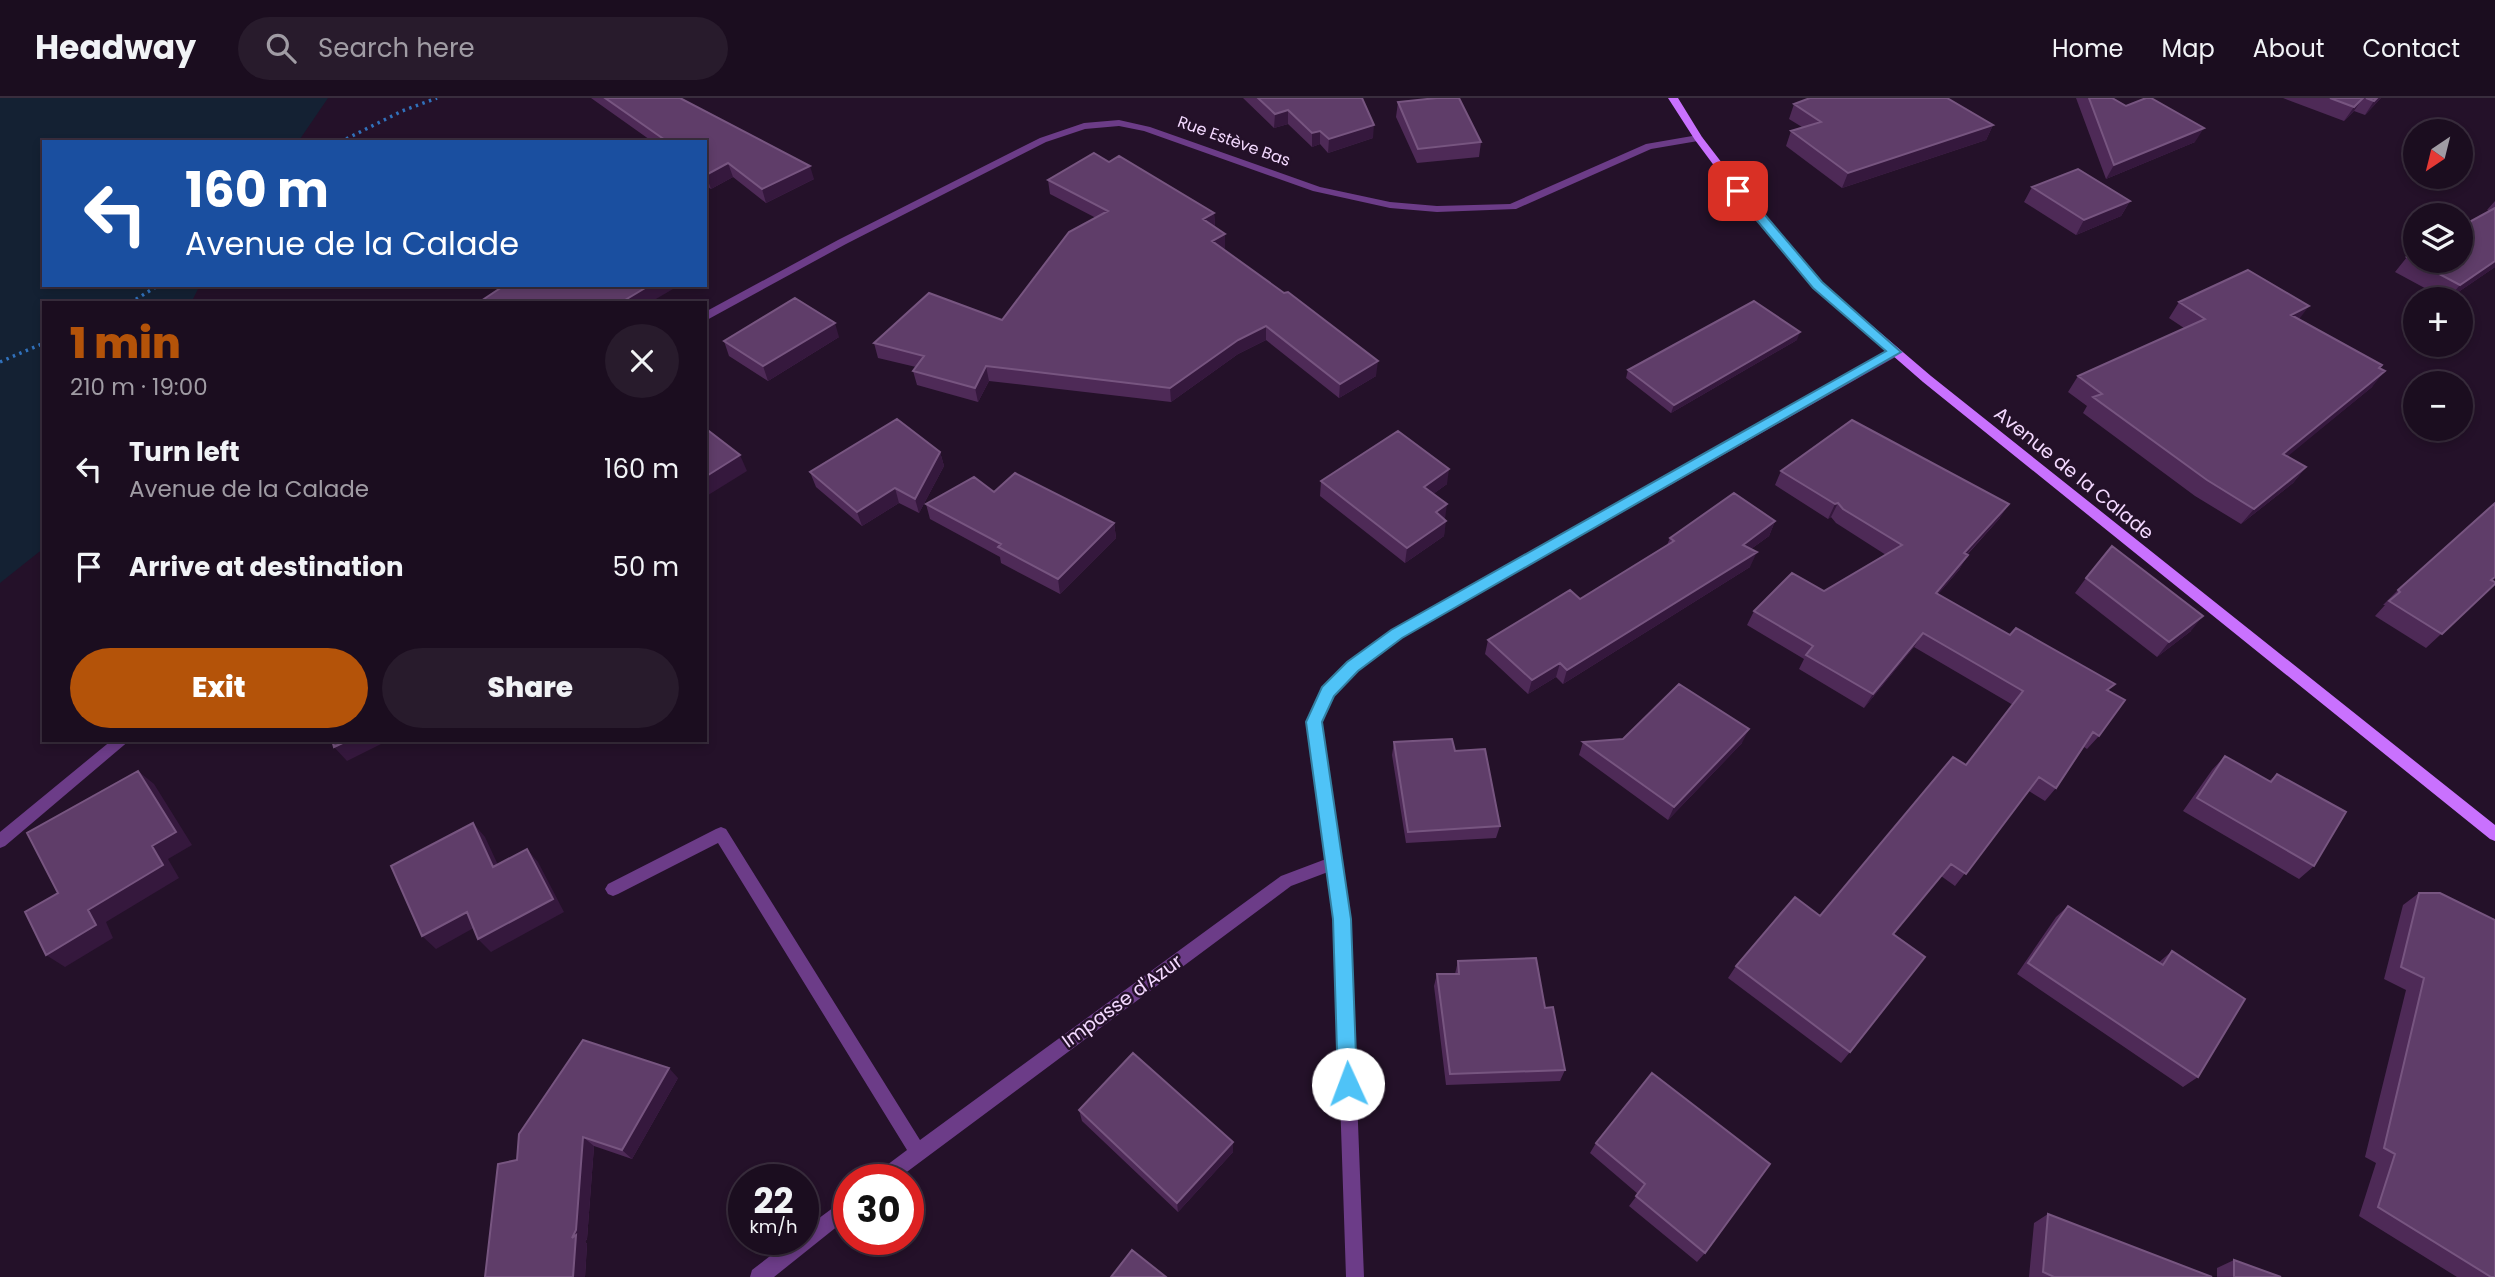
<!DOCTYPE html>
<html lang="en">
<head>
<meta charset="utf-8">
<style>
	:root { --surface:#1b0d1f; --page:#281b2c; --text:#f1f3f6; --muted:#a09ca4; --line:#392d3d; --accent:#b45309 }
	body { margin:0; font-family:Poppins,sans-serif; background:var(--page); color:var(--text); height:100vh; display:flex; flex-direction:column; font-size:26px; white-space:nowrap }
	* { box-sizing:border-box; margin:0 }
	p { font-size:23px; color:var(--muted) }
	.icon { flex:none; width:38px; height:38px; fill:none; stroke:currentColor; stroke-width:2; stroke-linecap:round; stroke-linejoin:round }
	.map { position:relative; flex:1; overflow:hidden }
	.side { position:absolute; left:42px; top:203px; width:665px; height:441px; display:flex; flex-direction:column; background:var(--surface); border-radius:0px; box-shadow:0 4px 10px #0003,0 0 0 2px var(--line) }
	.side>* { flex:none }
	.banner { position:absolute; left:42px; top:42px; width:665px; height:147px; border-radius:0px; box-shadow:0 4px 10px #0003,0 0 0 2px var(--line); background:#1a4fa0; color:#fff; overflow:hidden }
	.needle { width:46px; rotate:215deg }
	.tools { position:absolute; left:2403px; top:21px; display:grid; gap:14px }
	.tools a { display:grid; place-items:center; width:70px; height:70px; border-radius:50%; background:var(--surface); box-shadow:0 4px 10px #0003,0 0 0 2px var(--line); font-size:35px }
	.speed { position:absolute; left:728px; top:1066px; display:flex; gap:14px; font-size:35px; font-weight:700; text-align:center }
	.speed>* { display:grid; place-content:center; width:91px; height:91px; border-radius:50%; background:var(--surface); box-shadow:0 4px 10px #0003,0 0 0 2px var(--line); line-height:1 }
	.speed small { font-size:18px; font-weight:400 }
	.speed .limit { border:10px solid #d22; background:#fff; color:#111 }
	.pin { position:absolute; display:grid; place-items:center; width:60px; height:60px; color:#fff; margin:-30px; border-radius:14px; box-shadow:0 4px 10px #0006 }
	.me { position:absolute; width:77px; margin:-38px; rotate:358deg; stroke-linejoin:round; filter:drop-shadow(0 0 5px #0008) }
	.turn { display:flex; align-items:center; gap:24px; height:147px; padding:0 28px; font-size:32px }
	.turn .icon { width:91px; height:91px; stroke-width:2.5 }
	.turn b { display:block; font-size:49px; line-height:60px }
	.round { display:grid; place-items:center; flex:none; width:74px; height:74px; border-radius:37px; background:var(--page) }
	.head { display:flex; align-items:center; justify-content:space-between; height:119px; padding:0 28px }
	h1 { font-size:42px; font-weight:800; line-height:52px; color:var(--accent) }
	.action { display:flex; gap:14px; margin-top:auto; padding:14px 28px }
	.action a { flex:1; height:80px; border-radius:42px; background:var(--accent); color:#fff; font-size:28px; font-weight:800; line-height:80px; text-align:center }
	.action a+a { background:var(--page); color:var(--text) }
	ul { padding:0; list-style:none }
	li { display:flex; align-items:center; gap:21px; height:98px; padding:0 28px }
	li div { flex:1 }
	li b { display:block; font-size:26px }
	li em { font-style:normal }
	header { display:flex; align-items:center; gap:42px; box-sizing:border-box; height:98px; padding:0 35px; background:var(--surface); border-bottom:2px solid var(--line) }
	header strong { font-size:33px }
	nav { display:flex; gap:38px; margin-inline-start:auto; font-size:24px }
	.search { width:490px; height:63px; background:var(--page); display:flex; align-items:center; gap:18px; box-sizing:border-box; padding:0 24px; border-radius:38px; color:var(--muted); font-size:26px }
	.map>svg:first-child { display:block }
	.green { fill:#142133 }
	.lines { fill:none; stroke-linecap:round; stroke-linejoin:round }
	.path { stroke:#3171bb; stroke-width:3.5; stroke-dasharray:2.5 4.5; stroke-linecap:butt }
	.street { fill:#6c3c88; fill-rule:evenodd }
	.secondary { fill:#c971fe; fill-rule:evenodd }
	.wall { fill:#4e2a57 }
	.shaded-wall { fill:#35183d }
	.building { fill:#5f3d69; stroke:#775580; stroke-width:2 }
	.route { fill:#4fc3f7; stroke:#337fa1; stroke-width:2 }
	.labels { text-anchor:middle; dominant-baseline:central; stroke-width:5; stroke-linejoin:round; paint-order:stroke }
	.far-street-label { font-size:16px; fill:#f4d9ff; stroke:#241129 }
	.street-label { font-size:19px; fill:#f4d9ff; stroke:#241129 }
</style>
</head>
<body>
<header>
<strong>Headway</strong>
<div class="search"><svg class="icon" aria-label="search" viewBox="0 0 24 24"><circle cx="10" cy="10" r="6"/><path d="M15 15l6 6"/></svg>Search here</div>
<nav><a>Home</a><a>Map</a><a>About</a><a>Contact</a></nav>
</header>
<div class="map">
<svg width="2495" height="1179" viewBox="0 0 2495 1179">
	<rect width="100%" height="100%" fill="#241129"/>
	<path class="green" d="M0 0H328L298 44H44V187H200L191 205H44V450L0 485Z"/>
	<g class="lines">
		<path class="path" d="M340 44 402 13 437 0
			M130 205 159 187
			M0 264 44 245"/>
		<path class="street" d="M1119 22 1150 29 1320 89 1390 104 1437 108 1510 106 1646 46 1698 37 1703 40 1698 43 1651 51 1516 111 1437 114 1390 110 1313 93 1144 33 1119 28 1085 31 1046 44 846 146 705 223V214L838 142 1040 40 1084 25Z
			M1895 250 1899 251V257L1401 540 1357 572 1333 597 1321 623 1350 821 1364 1179H1346L1334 821 1328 774 1291 788 896 1082H872L875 1076 907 1052 718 745 618 796 613 798 608 796 605 791 608 786 716 731 721 729 726 731 920 1042 1281 778 1326 761 1307 623 1322 590 1347 564 1391 532Z
			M112 642H130L5 748 0 750V734Z
			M849 1098V1119L774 1179H750L752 1172 792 1141H803V1132Z"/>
		<path class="secondary" d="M1668 0H1678L1702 39 1755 108 1822 185 1931 278 2495 727V743L2490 741 1923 284 1814 189 1747 112 1695 42Z"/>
	</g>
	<path class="wall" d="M591 0H680L814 81 766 105 733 79 711 91 705 87V44H653Z
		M1243 0H1362L1373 40 1328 55 1320 46 1312 49 1288 26 1274 30Z
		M2076 0H2112L2195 44 2106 81Z
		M2283 0H2381L2365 17 2354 13 2344 23Z
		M1398 4 1481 44 1479 59 1417 65 1396 19Z
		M1794 6 1993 27 1986 42 1842 90 1786 48 1791 33 1802 29 1789 21Z
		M1109 64 1214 115 1215 129 1225 150 1223 151 1376 278 1339 300 1266 242 1238 256 1171 304 989 283 978 304 917 287 913 273 916 269 878 260 874 245 1002 222 1096 120 1050 96 1048 82Z
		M2032 89 2130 103 2121 118 2076 137 2024 104Z
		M2495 103V169L2448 201H2445L2395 174 2407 159 2489 113 2487 112Z
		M2179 204 2299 222 2380 270 2372 289 2287 358 2306 369 2293 385 2241 426 2195 398 2083 315 2087 308 2068 294 2078 278 2184 230 2169 220Z
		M839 239 768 283 729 258 724 243Z
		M1797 242 1671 315 1626 280 1628 272Z
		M940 354 944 368 919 415 899 405 862 428 816 389 810 374Z
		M1781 373 2000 420 1967 457 1959 472 1938 496 2109 593 2099 638 2087 651 2084 649 2056 690 2045 703 2029 693 1955 788 1941 778 1893 836 1850 954 1841 965 1728 880 1736 868 1820 818 1966 667 2013 607 1914 549 1864 610 1799 571 1804 561 1747 527 1754 513 1824 493 1886 457 1836 425 1831 419 1828 421 1775 387Z
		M1321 383 1447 386 1433 396 1445 422 1444 438 1405 465 1320 398Z
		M994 394 1114 425 1116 440 1060 496 1001 465 1000 459 930 421 926 406Z
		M1775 423 1769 438 1751 451 1750 469 1563 586 1556 579 1528 596 1485 556 1488 542 1580 501 1667 447 1670 440Z
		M2086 480 2191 533 2157 559 2075 495Z
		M2491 482 2495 486 2426 550 2375 518 2385 507H2383L2398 492Z
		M1394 644 1455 653 1500 728 1496 740 1406 745 1392 657Z
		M1583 644 1742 645 1668 722 1579 657Z
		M2225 658 2269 683 2277 676 2314 768 2299 781 2183 713 2212 672Z
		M2419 795 2495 1179H2457L2359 1118 2376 1065 2365 1059 2406 892 2384 881 2403 807Z
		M2068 808 2158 865 2172 853 2198 979 2183 989 2017 876 2056 819Z
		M1458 863 1545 910 1565 972 1560 983 1446 987 1434 888 1437 876H1455Z
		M1652 975 1705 1155 1697 1164 1629 1108 1638 1096 1590 1055 1596 1045Z
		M678 980 632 1061 594 1048 587 1141 585 1144 587 1146 585 1179H485L517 1062Z
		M1079 1012 1233 1044V1054L1178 1114 1082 1023Z
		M2048 1116 2212 1179H2029L2034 1125Z
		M2234 1162 2281 1179H2217V1170Z"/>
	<path class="shaded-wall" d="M2363 0 2354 13 2344 23 2354 9Z
		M2377 0H2381L2365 17 2374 3Z
		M1288 12V26L1274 30 1275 16Z
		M1374 27 1373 40 1328 55 1329 41Z
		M1993 27 1986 42 1842 90 1848 75Z
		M2204 30 2195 44 2106 81 2114 67Z
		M1320 33V46L1312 49V35Z
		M728 65 733 79 711 91 706 77Z
		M810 68 814 81 766 105 762 91Z
		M2130 103 2121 118 2076 137 2084 122Z
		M1214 115 1215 129 1203 121Z
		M1225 136V150L1212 157V143Z
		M2495 163V169L2448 201 2460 187Z
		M650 187H672L673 191 649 205H620Z
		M2309 208 2297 224 2291 217Z
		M835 225 839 239 768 283 763 268Z
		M1266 228V242L1238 256 1171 304 1170 290 1238 242Z
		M1800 234 1797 242 1671 315 1674 307Z
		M1378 263 1376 278 1339 300 1340 286Z
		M986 268 989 283 978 304 975 290Z
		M2385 273 2372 289 2271 372 2283 356Z
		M940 354 944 368 919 415 915 401Z
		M740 357 747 373 705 399V379Z
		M2306 369 2293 385 2241 426 2254 411Z
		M1449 371 1447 386 1422 404 1424 389Z
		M895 390 899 405 862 428 857 414Z
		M1838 405 1831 419 1828 421 1835 406Z
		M1447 406 1445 421 1436 414Z
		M2009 406 2000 420 1955 469 1964 455Z
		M1446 423 1444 438 1405 465 1407 450Z
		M1775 423 1769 438 1737 461 1743 447Z
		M1114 425 1116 440 1060 496 1058 481Z
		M1757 454 1750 469 1563 586 1567 572Z
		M1968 457 1959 472 1927 509 1936 495Z
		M2203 518 2191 533 2157 559 2169 544Z
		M1923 535 1914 549 1864 610 1873 596Z
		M1560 565 1556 579 1528 596 1532 582Z
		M1749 631 1742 645 1668 722 1674 709Z
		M349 642H389L347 663 334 649Z
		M138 673 154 686 192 747 168 761 179 780 106 824 113 840 65 869 46 857 88 812 152 748Z
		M473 725 485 739 505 782 493 769Z
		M527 751 538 764 564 814 491 854 478 841Z
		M467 814 479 827 436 851 422 838Z
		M669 970 678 980 632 1061 622 1052Z
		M583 1039 594 1048 587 1141 585 1144 587 1146 585 1179H573L572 1140Z
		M1233 1044V1054L1178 1114 1177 1105Z"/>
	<path class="building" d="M605 0H680L810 68 762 91 728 65 706 77 705 76V44H662L665 42Z
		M1258 0H1362L1374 27 1329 41 1320 33 1312 35 1288 12 1275 16Z
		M1437 0H1459L1481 44 1418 51 1398 4Z
		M1810 0H1947L1993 27 1848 75 1791 33 1821 24 1794 6Z
		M2089 0H2112L2126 8 2146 0H2151L2204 30 2114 67Z
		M2330 0H2363L2354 9Z
		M2366 0H2377L2374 3Z
		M1094 55 1109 64 1119 58 1214 115 1203 121 1225 136 1212 143 1284 195 1288 194 1378 263 1340 286 1266 228 1238 242 1170 290 986 268 975 290 913 273 924 258 874 245 929 195 1002 222 1069 134 1108 113 1048 82Z
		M2078 71 2130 103 2084 122 2032 89Z
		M2495 110V163L2460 187 2407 159 2415 154V163H2460V129Z
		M2248 172 2309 208 2291 217 2382 267 2379 270 2385 273 2283 356 2306 369 2254 411 2207 382 2093 299 2102 296 2078 278 2205 221 2179 204Z
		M505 187H650L620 205H478Z
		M795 200 835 225 763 268 724 243Z
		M1754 203 1800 234 1674 307 1628 272Z
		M897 321 940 354 915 401 895 390 857 414 810 374Z
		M1852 322 2009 406 1964 455 1968 457 1936 495 2010 537 2016 530 2115 586 2107 592 2125 602 2099 638 2093 634 2056 690 2039 679 1966 776 1951 766 1893 836 1925 859 1850 954 1736 868 1795 799 1820 818 1953 659 1966 667 2023 593 1923 535 1873 596 1806 557 1813 548 1754 513 1792 475 1824 493 1902 447 1843 411 1838 405 1835 406 1781 373Z
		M705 330 740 357 705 379Z
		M1398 333 1449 371 1424 389 1447 406 1436 414 1446 423 1407 450 1321 383Z
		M1015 375 1114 425 1058 481 998 449 1001 446 926 406 974 379 994 394Z
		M1734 395 1775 423 1743 447 1757 454 1567 572 1560 565 1532 582 1488 542 1570 492 1580 501 1674 443 1670 440Z
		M2495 405V479L2491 482 2495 484V486L2442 536 2389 503 2400 494 2398 492Z
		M2112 448 2203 518 2169 544 2086 480Z
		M1679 586 1749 631 1674 709 1583 644 1623 641Z
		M1452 641 1455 653 1485 651 1500 728 1408 734 1394 644Z
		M332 642H349L334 649Z
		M2225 658 2271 684 2277 676 2346 714 2314 768 2197 700Z
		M138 673 176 734 152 748 163 767 88 812 96 827 46 857 25 814 58 795 27 735Z
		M473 725 493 769 527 751 553 801 478 841 467 814 422 838 391 768Z
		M2419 795H2440L2495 822V1179H2491L2378 1109 2395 1056 2384 1050 2424 880 2401 869Z
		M2068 808 2163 867 2172 853 2245 901 2198 979 2028 865Z
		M1536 860 1545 910 1553 909 1565 972 1450 976 1437 876H1459L1458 863Z
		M583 942 669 970 622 1052 583 1039 576 1132 572 1140 576 1137 573 1179H485L498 1066 517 1062 519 1036Z
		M1133 955 1233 1044 1177 1105 1079 1012Z
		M1652 975 1770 1066 1705 1155 1636 1098 1645 1086 1596 1045Z
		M2048 1116 2212 1179H2054L2043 1174Z
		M1132 1152 1166 1179H1111Z
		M2234 1162 2281 1179H2234Z"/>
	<path class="route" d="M1734 90H1742L1822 184 1901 254 1402 540 1358 573 1334 598 1322 624 1351 821 1357 986 1354 993 1348 996 1341 993 1338 986 1333 821 1306 624 1322 589 1347 564 1391 532 1886 253 1813 190 1734 95Z"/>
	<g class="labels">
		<g class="far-street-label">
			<text transform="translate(1234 43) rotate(20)">Rue Estève Bas</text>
		</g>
		<g class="street-label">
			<text transform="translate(2074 375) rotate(39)">Avenue de la Calade</text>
			<text transform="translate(1122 903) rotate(-36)">Impasse d'Azur</text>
		</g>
	</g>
</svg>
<div class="tools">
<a><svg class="needle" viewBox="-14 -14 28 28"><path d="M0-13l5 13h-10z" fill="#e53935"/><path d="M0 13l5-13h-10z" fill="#a09ca4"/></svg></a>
<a><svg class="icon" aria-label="layers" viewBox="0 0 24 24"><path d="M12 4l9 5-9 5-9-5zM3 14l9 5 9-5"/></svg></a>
<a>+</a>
<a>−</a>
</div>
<div class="speed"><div>22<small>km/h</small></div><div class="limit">30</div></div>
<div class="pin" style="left:1738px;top:93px;background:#d93025"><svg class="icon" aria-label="arrive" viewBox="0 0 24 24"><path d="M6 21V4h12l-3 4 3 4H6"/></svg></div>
<svg class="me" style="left:1348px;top:986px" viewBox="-20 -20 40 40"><circle r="19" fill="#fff"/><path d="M0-13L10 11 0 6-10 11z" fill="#4fc3f7"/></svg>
<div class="banner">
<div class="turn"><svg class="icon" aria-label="left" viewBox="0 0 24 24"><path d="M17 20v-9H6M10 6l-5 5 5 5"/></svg><div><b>160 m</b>Avenue de la Calade</div></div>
</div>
<section class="side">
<div class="head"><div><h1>1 min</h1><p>210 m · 19:00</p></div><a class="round"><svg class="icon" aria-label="close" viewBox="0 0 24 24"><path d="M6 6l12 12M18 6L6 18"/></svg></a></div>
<ul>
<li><svg class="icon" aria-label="left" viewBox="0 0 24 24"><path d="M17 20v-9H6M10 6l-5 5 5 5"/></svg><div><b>Turn left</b><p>Avenue de la Calade</p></div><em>160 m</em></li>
<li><svg class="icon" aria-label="arrive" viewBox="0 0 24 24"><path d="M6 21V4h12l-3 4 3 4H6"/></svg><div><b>Arrive at destination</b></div><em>50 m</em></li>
</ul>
<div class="action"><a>Exit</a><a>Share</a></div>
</section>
</div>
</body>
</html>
